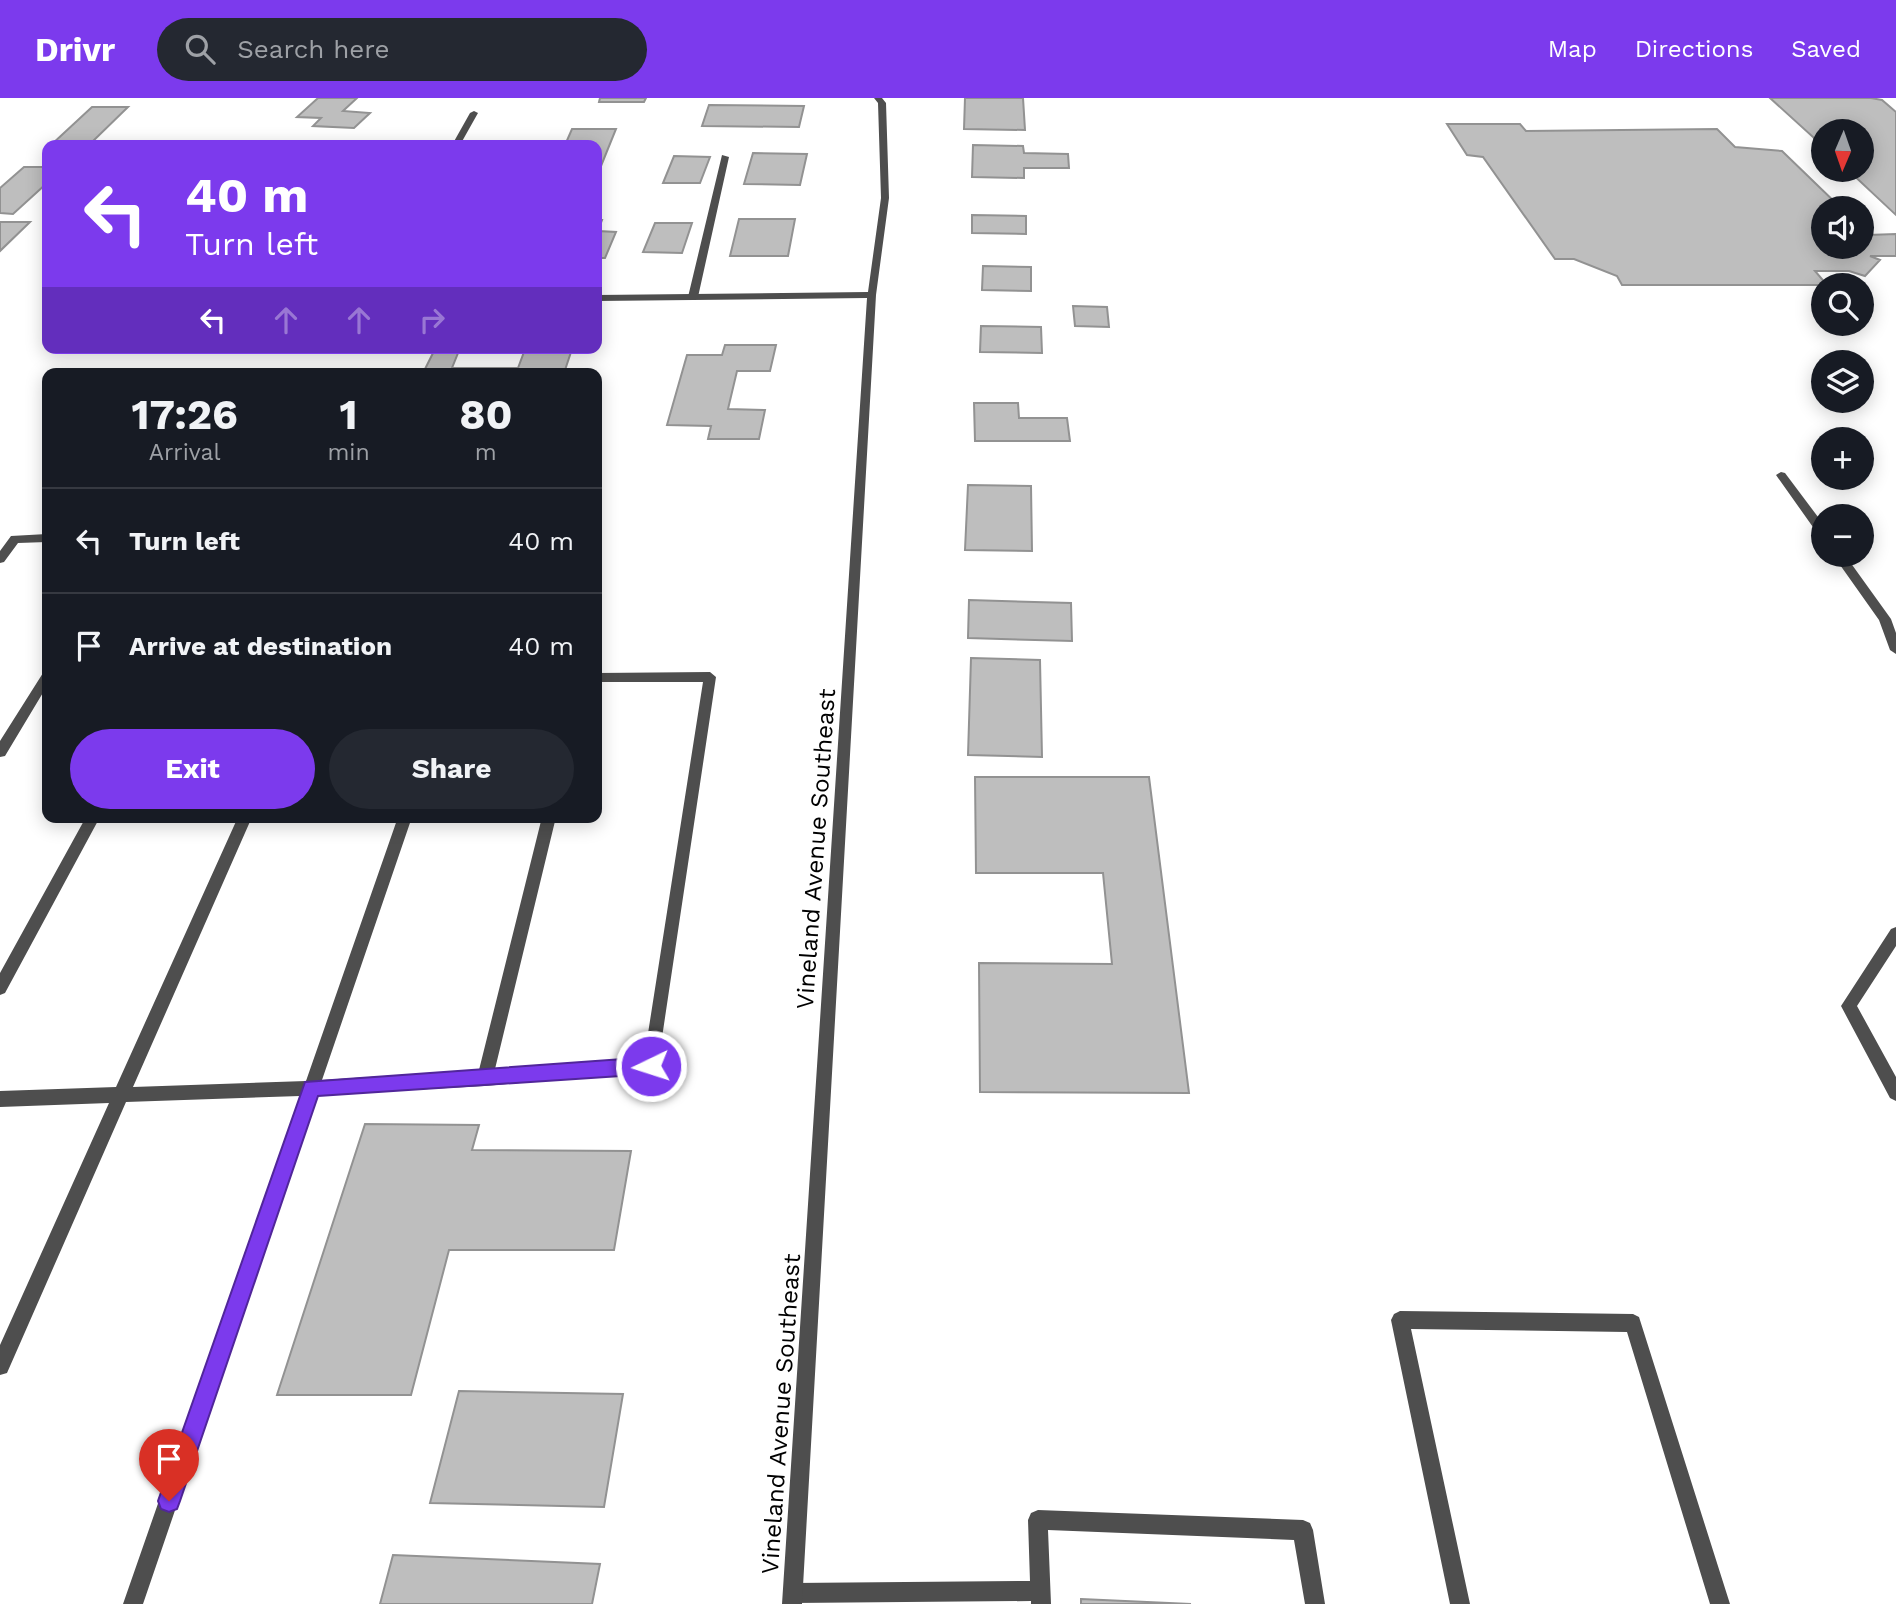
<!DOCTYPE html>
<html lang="en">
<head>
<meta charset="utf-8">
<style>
	:root { --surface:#171b24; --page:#242831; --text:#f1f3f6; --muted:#9ea1a6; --line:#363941; --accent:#7c3aed }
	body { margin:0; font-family:"Work Sans",sans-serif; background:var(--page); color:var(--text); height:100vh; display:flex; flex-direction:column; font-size:26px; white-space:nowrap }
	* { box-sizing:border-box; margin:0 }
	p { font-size:23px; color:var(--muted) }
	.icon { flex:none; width:38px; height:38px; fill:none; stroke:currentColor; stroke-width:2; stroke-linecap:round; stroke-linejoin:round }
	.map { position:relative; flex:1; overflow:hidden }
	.side { position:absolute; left:42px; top:270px; width:560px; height:455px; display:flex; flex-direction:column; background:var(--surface); border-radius:14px; box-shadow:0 4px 18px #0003 }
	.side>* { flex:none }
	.top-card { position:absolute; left:42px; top:42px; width:560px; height:214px; border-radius:14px; box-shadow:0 4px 18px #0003; background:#7c3aed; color:#fff; overflow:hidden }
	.needle { width:46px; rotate:182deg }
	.tools { position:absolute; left:1811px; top:21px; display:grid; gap:14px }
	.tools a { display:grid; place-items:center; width:63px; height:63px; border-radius:50%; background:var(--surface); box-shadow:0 4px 18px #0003; font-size:35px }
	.pin { position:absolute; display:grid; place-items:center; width:60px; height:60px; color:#fff; margin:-72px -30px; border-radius:50% 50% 50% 0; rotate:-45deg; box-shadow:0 0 7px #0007 }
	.pin .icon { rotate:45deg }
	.me { position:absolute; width:77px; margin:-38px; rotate:266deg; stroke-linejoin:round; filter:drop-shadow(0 0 5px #0008) }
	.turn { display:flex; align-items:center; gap:24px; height:147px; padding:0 28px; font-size:32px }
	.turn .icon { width:91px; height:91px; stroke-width:2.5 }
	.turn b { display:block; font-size:49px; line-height:60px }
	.lanes { display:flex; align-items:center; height:66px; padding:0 28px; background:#0003; justify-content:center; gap:35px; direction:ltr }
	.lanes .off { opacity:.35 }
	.eta { display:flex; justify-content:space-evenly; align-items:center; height:119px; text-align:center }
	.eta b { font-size:42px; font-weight:700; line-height:49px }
	.button { display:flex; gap:14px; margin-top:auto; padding:14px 28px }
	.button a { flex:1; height:80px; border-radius:42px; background:var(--accent); color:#fff; font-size:28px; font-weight:700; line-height:80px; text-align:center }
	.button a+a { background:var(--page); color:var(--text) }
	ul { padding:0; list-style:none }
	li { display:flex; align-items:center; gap:21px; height:105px; padding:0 28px; border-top:2px solid var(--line) }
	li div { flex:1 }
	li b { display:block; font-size:26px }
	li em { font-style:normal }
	header { display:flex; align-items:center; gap:42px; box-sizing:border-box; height:98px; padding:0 35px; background:var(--accent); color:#fff }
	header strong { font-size:33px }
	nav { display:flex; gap:38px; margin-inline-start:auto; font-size:24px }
	.search { width:490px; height:63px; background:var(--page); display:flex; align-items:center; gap:18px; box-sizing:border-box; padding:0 24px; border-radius:38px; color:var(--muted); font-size:26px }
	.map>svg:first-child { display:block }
	.building { fill:#bebebe; stroke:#929292; stroke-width:2 }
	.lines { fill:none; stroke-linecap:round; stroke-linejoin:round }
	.service { fill:#4e4e4e; fill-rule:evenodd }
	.minor { fill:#4e4e4e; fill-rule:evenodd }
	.route { fill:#7c3aed; stroke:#51269a; stroke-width:2 }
	.labels { text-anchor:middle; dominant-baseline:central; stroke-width:5; stroke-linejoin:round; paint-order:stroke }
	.street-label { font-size:24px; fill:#000; stroke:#fff }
</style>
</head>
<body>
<header>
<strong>Drivr</strong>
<div class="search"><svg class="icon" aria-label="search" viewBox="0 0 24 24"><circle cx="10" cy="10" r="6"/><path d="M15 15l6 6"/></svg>Search here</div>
<nav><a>Map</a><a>Directions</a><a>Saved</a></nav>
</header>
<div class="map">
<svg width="1896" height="1506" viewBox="0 0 1896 1506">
	<rect width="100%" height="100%" fill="#fff"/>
	<path class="building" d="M318 0H357L343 13 370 15 354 30 313 28 321 20 297 19Z
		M600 0H646L644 4H599Z
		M965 0H1023L1025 32 964 31Z
		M1770 0H1871L1882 2 1896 14V117L1848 72H1862V33H1824V49Z
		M709 7 804 8 799 29 702 28Z
		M92 9H128L89 47H51Z
		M1447 26H1520L1526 33 1717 31 1735 49 1782 53 1841 110H1824V149H1862V130L1868 137 1896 136V158H1870L1880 162 1865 178 1849 173H1815L1827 187H1622L1617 178 1574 161H1555L1483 59 1467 57Z
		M572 31H616L599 73H597V47H565Z
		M973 47 1023 48 1024 55 1068 56 1069 70H1024V80L972 79Z
		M753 55 807 56 800 87 744 86Z
		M674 58 710 59 700 85H663Z
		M24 69H47V85L13 116 0 115V90Z
		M972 117 1026 118V136L972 135Z
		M739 121H795L788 158H730Z
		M597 122H602L598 133 616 134 605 160H597Z
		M0 124H30L0 153Z
		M655 125H692L682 155 643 154Z
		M983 168 1031 169V193L982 192Z
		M1073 208 1107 209 1109 229 1075 228Z
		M981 228 1041 229 1042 255 980 254Z
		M725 247H776L770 273H737L728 311 765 312 759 341H708L711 328 667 327 687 257H722Z
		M524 254H571L564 275H423L433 255H458L452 270H518Z
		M207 271 309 273 204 275Z
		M974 305H1018L1019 320H1067L1070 343H975Z
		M968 387 1031 388 1032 453 965 452Z
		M969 502 1071 505 1072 543 968 540Z
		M971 560 1040 562 1042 659 968 657Z
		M975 679H1149L1189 995 980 994 979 865 1112 866 1103 775H976Z
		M365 1026 479 1027 472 1052 631 1053 614 1152H449L411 1297H277Z
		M459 1293 623 1296 604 1409 430 1405Z
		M393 1457 600 1466 592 1506H380Z
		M1081 1501 1191 1506H1081Z"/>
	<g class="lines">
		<path class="service" d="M722 57 729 59 698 199 693 202 688 199Z
			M1781 374 1785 375 1824 427V440L1820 439 1776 377Z
			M47 436V444L18 445 4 464 0 465V453L11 438Z
			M1833 457H1845L1891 521 1896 535V556L1890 552 1879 522Z
			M47 574V588L5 658 0 659V643L43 575Z
			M710 574 716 579 657 973 485 988 317 997 143 1506H123L300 998 126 1004 7 1275 0 1277V1247L109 1005 0 1009V993L116 989 238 719H252L133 989 306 983 398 719H412L322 982 479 972 542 719H556L495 971 644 961 703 584H597V575Z
			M86 719H100L5 895 0 897V875Z
			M1896 829V848L1857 908 1896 979V1003L1890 1000 1841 908 1891 831Z
			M1400 1213 1633 1216 1639 1219 1730 1506H1710L1627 1234 1411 1231 1470 1506H1450L1391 1222 1394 1216Z
			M1038 1412 1303 1422 1310 1425 1313 1432 1325 1506H1305L1294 1442 1048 1432 1051 1506H1031V1503L793 1505 786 1502 783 1495 786 1488 793 1485 1030 1483 1028 1422 1031 1415Z"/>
		<path class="minor" d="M874 0H882L886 5 889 100 876 197 802 1506H782L867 200 597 203V197L868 194 881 100 878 5Z
			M474 13 478 15 460 47H452L470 15Z"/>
	</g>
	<path class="route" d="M651 959 658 962 660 968 658 974 651 976 318 998 180 1403 177 1411 169 1414 161 1411 158 1403 305 984Z"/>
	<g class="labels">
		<g class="street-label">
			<text transform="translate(816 751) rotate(-86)">Vineland Avenue Southeast</text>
			<text transform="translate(781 1316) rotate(-86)">Vineland Avenue Southeast</text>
		</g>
	</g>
</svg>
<div class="tools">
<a><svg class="needle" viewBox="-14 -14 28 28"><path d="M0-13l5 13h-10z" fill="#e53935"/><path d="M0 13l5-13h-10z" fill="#9ea1a6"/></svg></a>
<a><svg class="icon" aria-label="sound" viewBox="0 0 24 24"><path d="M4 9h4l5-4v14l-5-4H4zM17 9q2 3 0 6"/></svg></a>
<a><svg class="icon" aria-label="search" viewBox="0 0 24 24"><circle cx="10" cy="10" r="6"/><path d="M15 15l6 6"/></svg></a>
<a><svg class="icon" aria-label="layers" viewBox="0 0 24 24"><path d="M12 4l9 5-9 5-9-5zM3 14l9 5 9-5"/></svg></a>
<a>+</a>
<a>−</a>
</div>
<div class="pin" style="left:169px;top:1403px;background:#d93025"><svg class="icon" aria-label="arrive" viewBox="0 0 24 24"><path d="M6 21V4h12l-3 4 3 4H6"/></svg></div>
<svg class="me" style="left:651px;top:968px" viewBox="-20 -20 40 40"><circle r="17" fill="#7c3aed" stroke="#fff" stroke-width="3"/><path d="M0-11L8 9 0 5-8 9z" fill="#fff"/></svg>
<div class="top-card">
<div class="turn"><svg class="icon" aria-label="left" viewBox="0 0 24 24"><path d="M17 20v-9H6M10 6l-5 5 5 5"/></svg><div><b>40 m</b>Turn left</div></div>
<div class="lanes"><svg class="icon" aria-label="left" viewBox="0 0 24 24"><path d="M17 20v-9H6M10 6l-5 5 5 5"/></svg><svg class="icon off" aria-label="ahead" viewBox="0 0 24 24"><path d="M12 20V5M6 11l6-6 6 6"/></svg><svg class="icon off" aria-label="ahead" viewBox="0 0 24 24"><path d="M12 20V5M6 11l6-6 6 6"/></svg><svg class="icon off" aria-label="right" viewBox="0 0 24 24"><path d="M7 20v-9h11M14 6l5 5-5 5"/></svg></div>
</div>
<section class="side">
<div class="eta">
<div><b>17:26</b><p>Arrival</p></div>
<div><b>1</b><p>min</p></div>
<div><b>80</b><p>m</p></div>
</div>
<ul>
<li><svg class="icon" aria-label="left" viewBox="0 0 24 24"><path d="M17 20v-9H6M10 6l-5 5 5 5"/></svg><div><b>Turn left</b></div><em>40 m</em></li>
<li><svg class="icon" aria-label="arrive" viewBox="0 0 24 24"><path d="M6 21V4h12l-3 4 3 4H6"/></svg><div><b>Arrive at destination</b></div><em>40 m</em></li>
</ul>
<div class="button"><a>Exit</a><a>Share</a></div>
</section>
</div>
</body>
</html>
